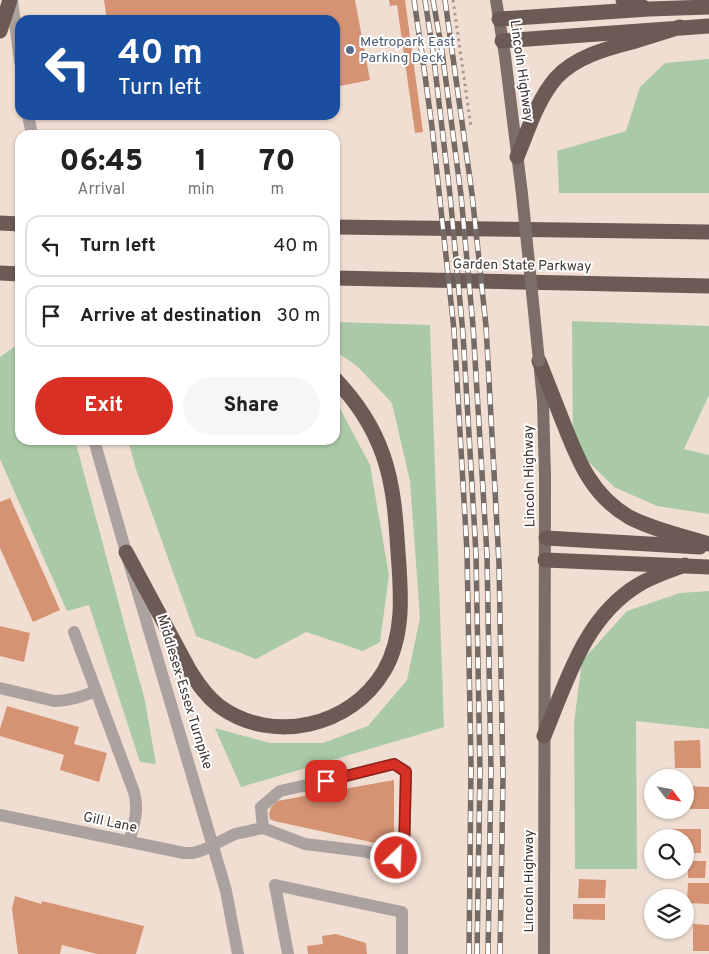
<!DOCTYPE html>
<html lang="en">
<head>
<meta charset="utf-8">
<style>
	:root { --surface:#fff; --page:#f6f6f6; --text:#222; --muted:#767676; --line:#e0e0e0; --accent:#d93025 }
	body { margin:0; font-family:Overpass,sans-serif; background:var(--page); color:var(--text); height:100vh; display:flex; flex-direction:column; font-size:19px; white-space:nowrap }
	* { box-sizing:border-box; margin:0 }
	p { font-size:16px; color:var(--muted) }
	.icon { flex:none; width:28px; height:28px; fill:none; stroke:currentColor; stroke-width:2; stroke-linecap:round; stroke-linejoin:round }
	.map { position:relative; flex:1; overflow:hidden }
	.drawer { position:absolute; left:15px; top:130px; width:325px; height:315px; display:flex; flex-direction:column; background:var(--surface); border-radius:15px; box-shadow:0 1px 4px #0004 }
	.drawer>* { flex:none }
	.top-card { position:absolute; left:15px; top:15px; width:325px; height:105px; border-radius:15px; box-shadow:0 1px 4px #0004; background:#1a4fa0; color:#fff; overflow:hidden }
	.needle { width:32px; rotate:122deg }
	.buttons { position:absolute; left:644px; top:769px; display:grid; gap:10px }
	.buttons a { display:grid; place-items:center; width:50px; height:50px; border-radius:50%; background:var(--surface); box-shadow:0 1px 4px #0004; font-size:25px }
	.pin { position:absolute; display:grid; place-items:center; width:42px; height:42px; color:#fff; margin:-21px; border-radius:10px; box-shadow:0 2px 8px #0006 }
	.me { position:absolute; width:55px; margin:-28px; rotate:24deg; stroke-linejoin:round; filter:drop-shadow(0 0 4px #0008) }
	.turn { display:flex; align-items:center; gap:18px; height:105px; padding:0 20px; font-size:22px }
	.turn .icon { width:65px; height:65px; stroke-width:2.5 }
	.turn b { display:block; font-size:35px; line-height:42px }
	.eta { display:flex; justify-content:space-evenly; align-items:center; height:85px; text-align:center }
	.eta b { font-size:30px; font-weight:800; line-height:35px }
	.button { display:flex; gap:10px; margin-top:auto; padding:10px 20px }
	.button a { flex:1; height:58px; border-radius:30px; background:var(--accent); color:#fff; font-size:20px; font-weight:800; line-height:58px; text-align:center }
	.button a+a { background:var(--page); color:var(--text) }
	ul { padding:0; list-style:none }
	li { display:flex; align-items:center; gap:15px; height:62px; margin:0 10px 8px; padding:0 10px; border:2px solid var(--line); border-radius:15px }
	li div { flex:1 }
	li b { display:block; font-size:19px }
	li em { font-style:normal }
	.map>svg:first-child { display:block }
	.green { fill:#aacaa7 }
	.building { fill:#d69373 }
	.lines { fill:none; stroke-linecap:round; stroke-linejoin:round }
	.path { stroke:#a5988f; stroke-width:3; stroke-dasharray:2.5 4; stroke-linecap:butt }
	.minor { stroke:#aba2a0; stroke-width:12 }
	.major { stroke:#7d6d69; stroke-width:12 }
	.highway { stroke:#6c5a55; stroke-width:15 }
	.rail-casing { stroke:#756a64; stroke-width:5.5 }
	.rail { stroke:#fff; stroke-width:4; stroke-dasharray:11; stroke-linecap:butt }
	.major-bridge { stroke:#7d6d69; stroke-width:12 }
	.route-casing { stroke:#8d1f18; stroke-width:12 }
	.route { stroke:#d93025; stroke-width:9 }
	.service-dot { fill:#5c6f8a; stroke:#fff; stroke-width:2 }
	.labels { text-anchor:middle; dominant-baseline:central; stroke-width:4; stroke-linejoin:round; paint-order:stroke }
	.service-label { font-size:14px; fill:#4e5e75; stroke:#fff; text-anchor:start }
	.street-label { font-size:14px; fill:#3e3733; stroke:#fff }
</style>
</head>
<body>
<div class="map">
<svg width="709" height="954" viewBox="0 0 709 954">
	<rect width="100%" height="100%" fill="#f0ded2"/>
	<path class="green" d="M709 59V193H559L557 151 626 131 640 87 665 63Z
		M572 321 709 326V395L684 449 709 455V514L657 506 614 487 573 446Z
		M335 322 430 325 444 727 241 787 215 728 270 743H323L368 726 407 680 420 618 410 481 392 403 357 366 335 351Z
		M20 343V440H75L145 701 156 764 140 762 89 605 67 611 0 459V357Z
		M335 399 370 465 389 575 380 642 363 651 306 632 256 659 196 636 136 469 128 440H335Z
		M709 591V729L636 721 637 869H575L574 723 582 661 627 611 680 593Z"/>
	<path class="building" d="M104 0H355L370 80 335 87V20H107Z
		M389 0H405L423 132 415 133 397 5 390 6Z
		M166 115H186L187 116 167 120Z
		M10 498 60 610 33 622 0 548V502Z
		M0 626 30 633 24 662 0 656Z
		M7 706 79 727 74 744 107 753 99 782 60 770 64 755 0 736V729Z
		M700 740 701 768H675L674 741Z
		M394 780V847L274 821 270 819 269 814 271 807 277 801Z
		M685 786 709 787V809H685Z
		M667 829H701V853H685V838H666Z
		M688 861H706L705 878H688Z
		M579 879 606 880 605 898H578Z
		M688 883H709V904L687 903Z
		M15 896 41 904 42 901 144 926 136 954H97L62 945 60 954H18L12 909Z
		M573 904H605V920L573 919Z
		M693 924 709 925V951H693Z
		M336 934 366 943 367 954H308L307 946 323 944 322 936Z"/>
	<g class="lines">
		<path class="path" d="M453 0 471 127"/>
		<path class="minor" d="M12 0 20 62
			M28 115 32 135
			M94 440 126 552 222 877 226 891 238 954
			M74 632 134 792C139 810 134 825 129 842
			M0 688 54 701C70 701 82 697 96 691
			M0 815 184 853H193L203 850 235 834 263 828 305 844 362 851 396 858 404 852 406 771 394 764 342 777 280 791 261 807 263 828
			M288 954 275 885 402 912V954"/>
		<path class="major" d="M496 0 505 56 522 194
			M540 371 543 401 545 477 544 954"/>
		<path class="highway" d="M623 0 628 1 645 8
			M499 19 649 9 709 7
			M0 31 10 0
			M502 41 709 26
			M517 157C528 131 537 100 556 78 575 57 605 49 632 42 648 37 664 32 680 27
			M0 223 20 224
			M335 227 709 232
			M0 273 20 274
			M335 278 709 286
			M539 361C547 381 555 402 563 422 578 460 591 495 629 517 654 530 683 536 709 544
			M546 538 700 547
			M126 552 190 671C198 684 206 696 219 706 272 745 351 727 384 671 405 635 401 592 398 552 396 520 394 486 383 455 373 426 356 401 335 379
			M545 560 709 567
			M544 736C567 681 584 618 638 585 653 576 669 571 685 565"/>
		<defs>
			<path id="rail" d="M414 0 422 54 432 127 454 330 467 552 471 767 469 954
				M425 0 433 52 450 195 463 334 474 519 476 555 480 771 477 954
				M433 0 442 51 461 195 473 326 487 555 491 771 488 954
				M445 0 472 194 486 326 499 563 503 779 500 954"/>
		</defs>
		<use href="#rail" class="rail-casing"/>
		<use href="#rail" class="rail"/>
		<path class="major-bridge" d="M522 194 539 361"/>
	</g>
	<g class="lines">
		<defs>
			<path id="route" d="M326 781 394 764 406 772 404 852 396 858"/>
		</defs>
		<use href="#route" class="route-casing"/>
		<use href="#route" class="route"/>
	</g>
	<circle class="service-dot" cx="350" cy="50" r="5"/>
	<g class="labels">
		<g class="service-label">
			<text x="360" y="42">Metropark East<tspan x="360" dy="16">Parking Deck</tspan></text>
		</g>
		<g class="street-label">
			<text transform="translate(521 71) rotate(82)">Lincoln Highway</text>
			<text transform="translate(522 266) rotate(1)">Garden State Parkway</text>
			<text transform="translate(530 476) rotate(-91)">Lincoln Highway</text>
			<text transform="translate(184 692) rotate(73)">Middlesex-Essex Turnpike</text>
			<text transform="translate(110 823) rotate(12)">Gill Lane</text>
			<text transform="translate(529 881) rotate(-90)">Lincoln Highway</text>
		</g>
	</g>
</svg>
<div class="buttons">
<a><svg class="needle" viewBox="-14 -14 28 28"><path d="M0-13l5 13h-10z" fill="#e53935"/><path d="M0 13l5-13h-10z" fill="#767676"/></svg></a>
<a><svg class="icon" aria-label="search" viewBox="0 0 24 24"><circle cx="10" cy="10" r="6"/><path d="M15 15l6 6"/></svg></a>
<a><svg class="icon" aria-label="layers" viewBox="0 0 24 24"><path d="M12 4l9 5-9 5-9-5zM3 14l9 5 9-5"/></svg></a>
</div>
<div class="pin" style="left:326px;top:781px;background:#d93025"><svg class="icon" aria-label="arrive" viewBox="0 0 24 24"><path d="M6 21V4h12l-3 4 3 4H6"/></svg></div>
<svg class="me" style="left:396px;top:858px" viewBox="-20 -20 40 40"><circle r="17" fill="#d93025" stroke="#fff" stroke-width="3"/><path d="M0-11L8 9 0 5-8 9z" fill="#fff"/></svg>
<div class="top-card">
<div class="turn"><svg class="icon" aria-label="left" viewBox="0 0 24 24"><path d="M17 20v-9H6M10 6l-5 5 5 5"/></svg><div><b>40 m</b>Turn left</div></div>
</div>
<section class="drawer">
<div class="eta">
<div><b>06:45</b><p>Arrival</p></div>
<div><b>1</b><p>min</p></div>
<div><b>70</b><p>m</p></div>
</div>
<ul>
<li><svg class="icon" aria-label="left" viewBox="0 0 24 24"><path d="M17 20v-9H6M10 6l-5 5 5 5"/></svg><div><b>Turn left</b></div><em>40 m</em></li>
<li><svg class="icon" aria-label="arrive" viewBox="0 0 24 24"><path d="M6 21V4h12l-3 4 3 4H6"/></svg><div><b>Arrive at destination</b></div><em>30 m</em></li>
</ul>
<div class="button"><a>Exit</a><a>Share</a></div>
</section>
</div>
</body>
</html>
